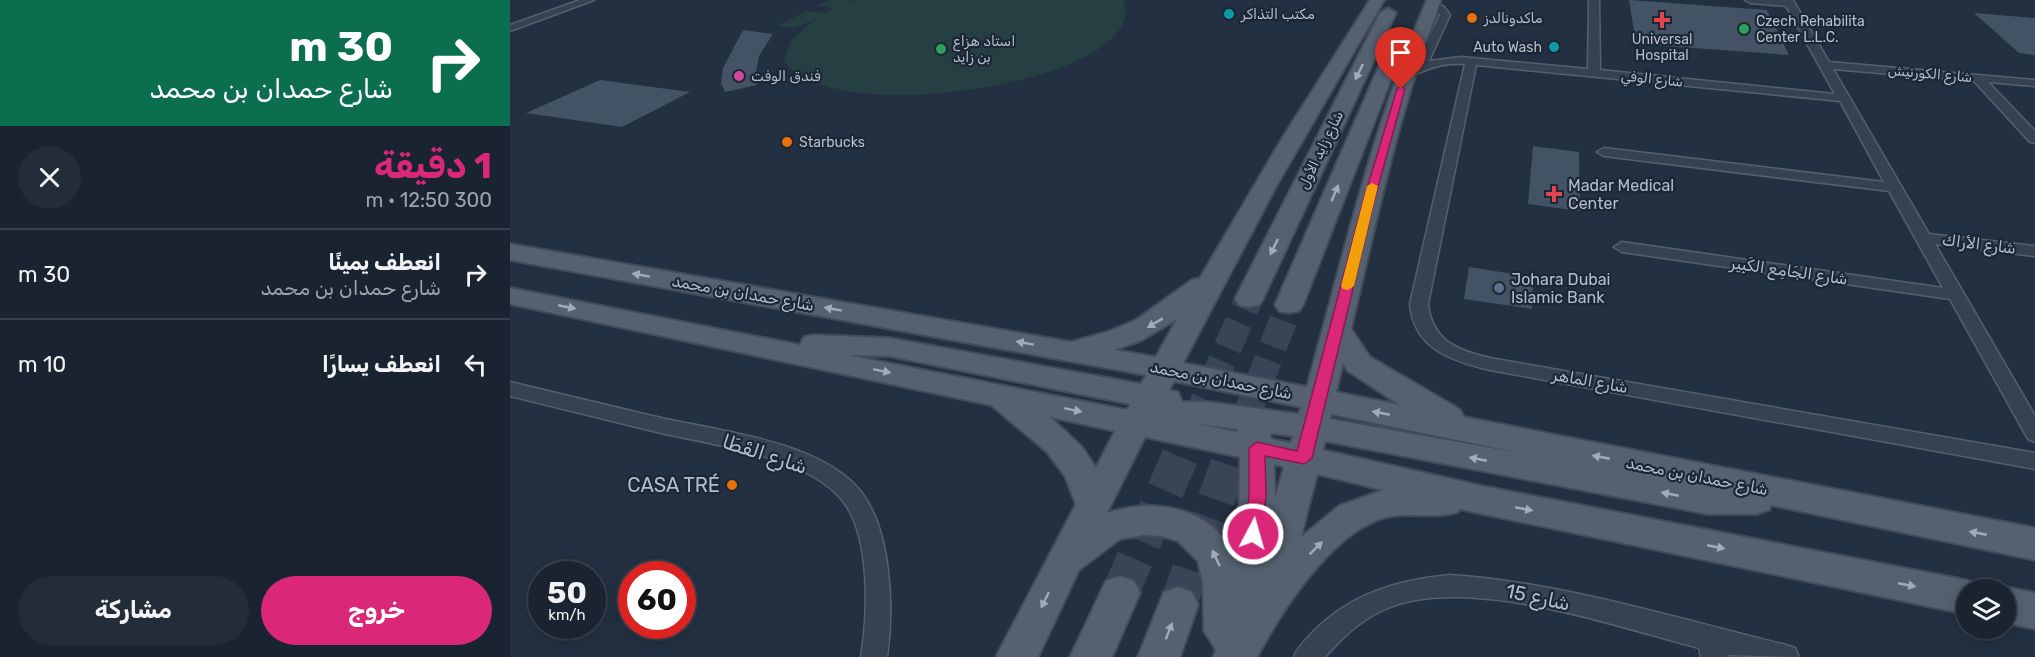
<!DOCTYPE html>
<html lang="ar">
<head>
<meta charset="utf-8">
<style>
	:root { --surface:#1a2431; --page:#232c39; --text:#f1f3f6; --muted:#9fa4ab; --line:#38414d; --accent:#db2777 }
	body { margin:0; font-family:Rubik,"Noto Naskh Arabic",sans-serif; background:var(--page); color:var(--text); direction:rtl; height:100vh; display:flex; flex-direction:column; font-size:22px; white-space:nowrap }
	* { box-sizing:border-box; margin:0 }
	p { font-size:20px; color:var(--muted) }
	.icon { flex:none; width:33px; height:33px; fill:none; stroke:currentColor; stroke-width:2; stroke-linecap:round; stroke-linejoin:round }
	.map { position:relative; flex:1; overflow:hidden; direction:ltr }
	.panel { display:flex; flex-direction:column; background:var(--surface); width:510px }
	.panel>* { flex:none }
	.banner { background:#0b6e4f; color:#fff; overflow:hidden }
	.fabs { position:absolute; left:1446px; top:579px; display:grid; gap:12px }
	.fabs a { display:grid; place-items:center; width:60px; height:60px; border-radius:50%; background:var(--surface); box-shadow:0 3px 15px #0003,0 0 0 2px var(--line); font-size:30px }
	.speed { position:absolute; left:18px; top:561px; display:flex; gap:12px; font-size:30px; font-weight:700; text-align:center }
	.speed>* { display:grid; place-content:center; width:78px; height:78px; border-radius:50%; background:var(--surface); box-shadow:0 3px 15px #0003,0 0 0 2px var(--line); line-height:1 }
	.speed small { font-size:15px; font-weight:400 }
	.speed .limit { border:9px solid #d22; background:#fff; color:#111 }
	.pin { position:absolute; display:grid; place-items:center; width:51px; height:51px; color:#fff; margin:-62px -26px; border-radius:50% 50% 50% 0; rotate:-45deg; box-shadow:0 0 6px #0007 }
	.pin .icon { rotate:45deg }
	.me { position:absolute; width:66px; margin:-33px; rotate:6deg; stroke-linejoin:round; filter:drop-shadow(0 0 4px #0008) }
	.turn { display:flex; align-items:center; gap:21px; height:126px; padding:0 18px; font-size:27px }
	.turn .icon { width:78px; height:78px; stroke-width:2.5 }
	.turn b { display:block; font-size:42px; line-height:51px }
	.round { display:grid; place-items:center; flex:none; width:63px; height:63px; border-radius:32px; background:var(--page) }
	.overview { display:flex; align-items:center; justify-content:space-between; height:102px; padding:0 18px }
	h1 { font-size:36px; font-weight:700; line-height:45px; color:var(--accent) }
	.action { display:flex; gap:12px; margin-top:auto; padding:12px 18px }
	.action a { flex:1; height:69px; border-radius:36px; background:var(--accent); color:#fff; font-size:24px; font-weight:700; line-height:69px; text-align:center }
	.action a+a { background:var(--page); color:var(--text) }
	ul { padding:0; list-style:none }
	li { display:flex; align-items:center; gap:18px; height:90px; padding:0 18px; border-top:2px solid var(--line) }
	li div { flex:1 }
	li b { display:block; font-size:22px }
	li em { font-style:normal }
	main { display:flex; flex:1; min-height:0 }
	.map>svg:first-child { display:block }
	.green { fill:#253f42 }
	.building { fill:#445265 }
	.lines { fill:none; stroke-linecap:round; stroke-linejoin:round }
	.primary-tunnel-far1 { stroke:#394556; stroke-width:28; stroke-dasharray:28 14; stroke-linecap:butt }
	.primary-tunnel { stroke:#394556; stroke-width:37; stroke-dasharray:37 19; stroke-linecap:butt }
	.minor-casing { stroke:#55606e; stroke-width:3 }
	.primary-casing { stroke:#414b59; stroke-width:4 }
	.minor { fill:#374250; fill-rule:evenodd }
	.primary { fill:#556170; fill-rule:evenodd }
	.oneway { fill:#a1abb9 }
	.route { fill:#db2777; stroke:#8e194d; stroke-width:1.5 }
	.slow { fill:#f59e0b }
	.culture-dot { fill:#0f9aa8; stroke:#1c2735; stroke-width:2 }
	.food-dot { fill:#e8710a; stroke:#1c2735; stroke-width:2 }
	.health-dot { fill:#e0444e; stroke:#1c2735; stroke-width:2 }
	.leisure-dot { fill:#2e9e5b; stroke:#1c2735; stroke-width:2 }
	.hotel-dot { fill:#d1479c; stroke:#1c2735; stroke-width:2 }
	.service-dot { fill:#5c6f8a; stroke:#1c2735; stroke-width:2 }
	.labels { text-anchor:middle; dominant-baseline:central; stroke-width:4.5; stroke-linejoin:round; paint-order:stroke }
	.far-poi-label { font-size:14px; fill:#b4bdcb; stroke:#1c2735; text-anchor:start }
	.far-street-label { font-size:14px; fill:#b4bdcb; stroke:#1c2735 }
	.poi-label { font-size:16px; fill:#b4bdcb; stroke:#1c2735; text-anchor:start }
	.street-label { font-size:16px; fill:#b4bdcb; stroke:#1c2735 }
	.near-street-label { font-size:20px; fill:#b4bdcb; stroke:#1c2735 }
	.near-poi-label { font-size:20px; fill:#b4bdcb; stroke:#1c2735; text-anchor:end }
</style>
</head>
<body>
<main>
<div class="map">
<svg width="1525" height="657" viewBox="0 0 1525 657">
	<rect width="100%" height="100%" fill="#233041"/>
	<path class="green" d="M321 0H342L339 3 346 0H613C647 80 323 133 274 61L281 40 307 18 285 28 266 26 297 11 315 13 324 8 307 6Z"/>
	<path class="building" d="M1119 0 1257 10 1279 55 1126 44Z
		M1464 13 1525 18V55L1509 53Z
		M233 30 263 34 249 56 246 71 247 85 215 92 211 83 213 68Z
		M90 80 180 92 112 127 16 113Z
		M1023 146 1069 152 1070 211 1018 204Z
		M959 267 1023 277 1022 309 954 299Z"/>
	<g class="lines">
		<path class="primary-tunnel-far1" d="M684 425 739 299
			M733 425 779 305"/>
		<path class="primary-tunnel" d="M610 593 685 423
			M668 605 734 423"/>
		<defs>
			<path id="minor" d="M70 0H84L0 31V25Z
				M1079 0H1089L1090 70 1325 94 1276 6 1240 3 1235 0H1283L1319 62 1525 80V86L1478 82 1525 131V143L1520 142 1464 81 1323 69 1419 234 1525 246V256L1425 244 1525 416V442L1518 439 1440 299 1112 252 1104 247 1112 242 1433 288 1379 191 1094 156 1087 152 1094 148 1374 182 1330 101 966 65 918 304C922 341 947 350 980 358L1525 453V469L980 370C942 361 904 349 900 304L955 64C935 63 925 66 909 73L903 70 930 15 917 5 922 2 934 7 940 15 919 61 951 57 1078 69Z
				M0 382C50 394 100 406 151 418 210 431 303 441 346 486 382 524 384 609 377 657H351C358 614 361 537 333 501 297 455 201 445 147 432 98 420 49 408 0 396Z
				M940 575C1050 582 1168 619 1276 645L1285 648 1289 657 1217 655V657H1191L1189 648C1106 627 951 571 871 611 848 622 831 639 815 657H784C788 646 796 640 804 631 842 593 888 580 940 575Z"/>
			<path id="primary" d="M860 0H874L768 183 673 363 797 387C833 257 863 124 917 0H931C890 107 867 218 841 329L860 357 949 409 954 417 1525 528V560L1261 505 1259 510 1246 514H1198L815 441 813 450 972 486 1456 580 1470 585 1472 590H1456V614L949 509 948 512C923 520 895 510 870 519 819 537 771 612 747 657H703L706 650 694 631 693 583 688 561 668 541 651 536 634 535 610 539 569 570 528 657H486L566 504 555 476 537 452 481 405 0 304V288L290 345 294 337 304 335 379 338 631 384 636 375 0 260V244L561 342 597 332 626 320 682 280 690 278 773 137ZM667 319 646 357 604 350 632 340ZM337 355 379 356 620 404 617 410ZM833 363 838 371 890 405 826 392ZM664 381 791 407 789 414 698 402H672L668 392 659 390ZM821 414 1020 455 820 419ZM540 417 605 431 586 468 572 447ZM688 424 728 429 727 432ZM760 433 783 436 781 443 761 439ZM635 437 730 457 729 510 722 552C700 506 642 498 597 513ZM764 464 774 467 765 499ZM807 474 873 490 829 506 791 537Z
				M878 8 886 13 753 299 749 305 739 307 729 305 725 299 870 13Z
				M888 36 896 41 793 305 789 311 779 313 769 311 765 305 880 41Z
				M610 576 624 581 630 593 602 657H560L596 581Z
				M668 587 682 592 688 605 670 657H628L654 592Z
				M1496 587 1525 593V629L1496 623V590H1490Z"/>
		</defs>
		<use href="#minor" class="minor-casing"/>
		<use href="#primary" class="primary-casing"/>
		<use href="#minor" class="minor"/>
		<use href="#primary" class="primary"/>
	</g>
	<defs><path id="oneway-solid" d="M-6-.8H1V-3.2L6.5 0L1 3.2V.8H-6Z" transform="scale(1.5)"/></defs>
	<g class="oneway">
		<use href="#oneway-solid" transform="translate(849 72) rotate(116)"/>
		<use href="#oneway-solid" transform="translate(825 193) rotate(-67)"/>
		<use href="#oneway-solid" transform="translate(764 247) rotate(116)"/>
		<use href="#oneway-solid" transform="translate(131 275) rotate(-170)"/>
		<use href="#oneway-solid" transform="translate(57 307) rotate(11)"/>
		<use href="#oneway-solid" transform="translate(323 309) rotate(-170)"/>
		<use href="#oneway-solid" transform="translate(645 323) rotate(149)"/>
		<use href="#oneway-solid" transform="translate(515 343) rotate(-170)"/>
		<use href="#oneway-solid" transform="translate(372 371) rotate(12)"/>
		<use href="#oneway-solid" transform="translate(563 410) rotate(12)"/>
		<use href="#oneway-solid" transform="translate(871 413) rotate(-169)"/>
		<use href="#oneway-solid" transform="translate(1091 457) rotate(-169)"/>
		<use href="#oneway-solid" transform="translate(968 459) rotate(-169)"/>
		<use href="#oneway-solid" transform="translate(1160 494) rotate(-169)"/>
		<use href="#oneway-solid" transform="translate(1014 509) rotate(11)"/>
		<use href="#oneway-solid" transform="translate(1468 533) rotate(-169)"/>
		<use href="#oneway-solid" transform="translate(1206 547) rotate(11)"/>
		<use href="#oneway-solid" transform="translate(806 548) rotate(-45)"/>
		<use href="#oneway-solid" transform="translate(706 558) rotate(-115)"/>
		<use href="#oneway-solid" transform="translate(1397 585) rotate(11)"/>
		<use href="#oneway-solid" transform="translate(535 600) rotate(116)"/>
		<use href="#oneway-solid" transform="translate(659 631) rotate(-69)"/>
	</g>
	<path class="route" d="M891 86 895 89 865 198 802 458 794 464 755 456 756 496 752 534 750 539 743 542 737 539 735 534 739 496V448L747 442 787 451 854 198 887 89Z"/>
	<path class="slow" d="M862 183 868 186 844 286 838 290 833 289 831 286 857 186Z"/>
	<g class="culture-dot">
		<circle cx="719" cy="14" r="6"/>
		<circle cx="1044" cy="47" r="6"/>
	</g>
	<g class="food-dot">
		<circle cx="962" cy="18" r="6"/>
		<circle cx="277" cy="142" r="6"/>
		<circle cx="222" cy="485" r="6"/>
	</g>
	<g class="health-dot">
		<path d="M1149 11h6v6h6v6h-6v6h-6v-6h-6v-6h6z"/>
		<path d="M1041 185h6v6h6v6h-6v6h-6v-6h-6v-6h6z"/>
	</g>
	<g class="leisure-dot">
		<circle cx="1234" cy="29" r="6"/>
		<circle cx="431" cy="49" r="6"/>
	</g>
	<circle class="hotel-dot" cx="229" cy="76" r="6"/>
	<circle class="service-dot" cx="989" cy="288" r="6"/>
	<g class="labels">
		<g class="far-poi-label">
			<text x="731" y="14">مكتب التذاكر</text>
			<text x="974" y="18">ماكدونالدز</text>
			<text x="1246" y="21">Czech Rehabilita<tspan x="1246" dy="16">Center L.L.C.</tspan></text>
			<text x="1152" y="39" text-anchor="middle">Universal<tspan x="1152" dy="16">Hospital</tspan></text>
			<text x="443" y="41">استاد هزاع<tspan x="443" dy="16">بن زايد</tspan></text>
			<text x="1032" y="47" text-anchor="end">Auto Wash</text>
			<text x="241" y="76">فندق الوفت</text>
			<text x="289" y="142">Starbucks</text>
		</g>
		<g class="far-street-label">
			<text transform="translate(1420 74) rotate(5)">شارع الكورنيش</text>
			<text transform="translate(1142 79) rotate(6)">شارع الوفي</text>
			<text transform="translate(811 150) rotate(-64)">شارع زايد الأول</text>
		</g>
		<g class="poi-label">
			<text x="1058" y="185">Madar Medical<tspan x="1058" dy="18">Center</tspan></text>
			<text x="1001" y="279">Johara Dubai<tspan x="1001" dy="18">Islamic Bank</tspan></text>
		</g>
		<g class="street-label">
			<text transform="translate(1469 244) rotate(7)">شارع الأراك</text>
			<text transform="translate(1279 271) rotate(8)">شارع الجَامِع الكَبِير</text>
			<text transform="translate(233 293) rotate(10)">شارع حمدان بن محمد</text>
			<text transform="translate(711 380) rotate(11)">شارع حمدان بن محمد</text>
			<text transform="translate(1080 381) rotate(10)">شارع الماهر</text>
			<text transform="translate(1187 476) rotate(11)">شارع حمدان بن محمد</text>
		</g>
		<g class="near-street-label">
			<text transform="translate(255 454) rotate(18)">شارع القَطَا</text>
			<text transform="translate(1028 597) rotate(12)">شارع 15</text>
		</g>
		<g class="near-poi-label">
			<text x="210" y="485">CASA TRÉ</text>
		</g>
	</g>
</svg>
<div class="fabs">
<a><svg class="icon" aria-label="layers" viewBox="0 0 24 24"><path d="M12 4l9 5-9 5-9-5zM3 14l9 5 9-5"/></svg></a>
</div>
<div class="speed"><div>50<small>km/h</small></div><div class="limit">60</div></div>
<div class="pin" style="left:891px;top:89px;background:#d93025"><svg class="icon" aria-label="arrive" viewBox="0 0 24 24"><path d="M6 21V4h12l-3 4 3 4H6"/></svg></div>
<svg class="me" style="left:743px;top:534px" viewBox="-20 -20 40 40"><circle r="17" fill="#db2777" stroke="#fff" stroke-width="3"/><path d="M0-11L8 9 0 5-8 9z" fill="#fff"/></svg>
</div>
<section class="panel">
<div class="banner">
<div class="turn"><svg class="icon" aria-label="right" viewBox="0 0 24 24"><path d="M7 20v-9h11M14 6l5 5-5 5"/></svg><div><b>30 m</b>شارع حمدان بن محمد</div></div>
</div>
<div class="overview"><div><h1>1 دقيقة</h1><p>300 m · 12:50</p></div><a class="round"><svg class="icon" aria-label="close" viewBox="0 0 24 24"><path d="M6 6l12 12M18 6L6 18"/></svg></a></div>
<ul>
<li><svg class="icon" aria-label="right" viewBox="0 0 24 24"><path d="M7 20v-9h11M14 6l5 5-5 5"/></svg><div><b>انعطف يمينًا</b><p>شارع حمدان بن محمد</p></div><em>30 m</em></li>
<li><svg class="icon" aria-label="left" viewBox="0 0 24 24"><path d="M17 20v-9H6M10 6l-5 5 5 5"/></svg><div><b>انعطف يسارًا</b></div><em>10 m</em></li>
</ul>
<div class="action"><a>خروج</a><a>مشاركة</a></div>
</section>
</main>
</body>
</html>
